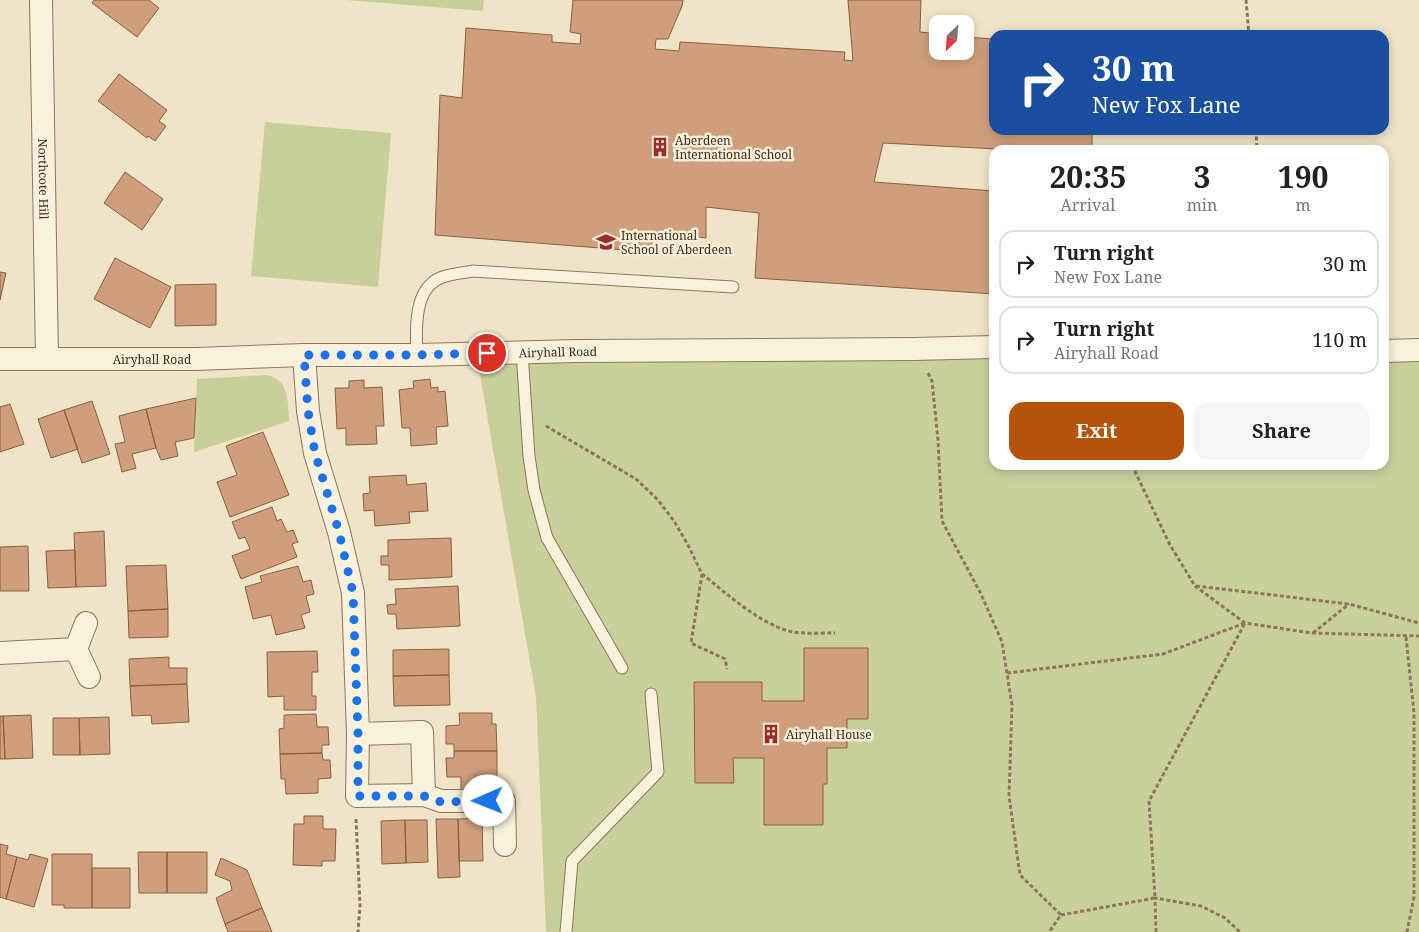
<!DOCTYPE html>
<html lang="en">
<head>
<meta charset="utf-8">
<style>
	:root { --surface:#fff; --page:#f6f6f6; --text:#222; --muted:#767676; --line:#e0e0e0; --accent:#b45309 }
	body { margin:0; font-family:"Noto Serif",serif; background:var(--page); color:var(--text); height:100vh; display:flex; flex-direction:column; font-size:19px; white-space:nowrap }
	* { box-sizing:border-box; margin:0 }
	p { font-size:16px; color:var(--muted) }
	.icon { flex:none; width:28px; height:28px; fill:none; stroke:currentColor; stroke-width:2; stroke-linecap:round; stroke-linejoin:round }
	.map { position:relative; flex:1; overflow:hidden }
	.details { position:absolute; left:989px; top:145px; width:400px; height:325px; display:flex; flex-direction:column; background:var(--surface); border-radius:15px; box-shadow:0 2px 12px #0003 }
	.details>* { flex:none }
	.top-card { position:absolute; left:989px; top:30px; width:400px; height:105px; border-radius:15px; box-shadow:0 2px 12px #0003; background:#1a4fa0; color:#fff; overflow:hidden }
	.needle { width:32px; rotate:205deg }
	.fabs { position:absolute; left:929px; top:15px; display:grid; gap:10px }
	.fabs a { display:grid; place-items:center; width:45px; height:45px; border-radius:10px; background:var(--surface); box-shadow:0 2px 12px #0003; font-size:25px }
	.pin { position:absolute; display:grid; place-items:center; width:42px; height:42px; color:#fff; margin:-21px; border:2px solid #fff; border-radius:50%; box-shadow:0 1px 5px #0007 }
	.me { position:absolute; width:55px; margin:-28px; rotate:269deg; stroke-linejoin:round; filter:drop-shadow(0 0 4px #0008) }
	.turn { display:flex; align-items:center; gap:18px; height:105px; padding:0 20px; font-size:22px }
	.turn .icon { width:65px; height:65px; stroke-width:2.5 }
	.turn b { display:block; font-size:35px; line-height:42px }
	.eta { display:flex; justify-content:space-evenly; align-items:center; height:85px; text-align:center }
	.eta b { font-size:30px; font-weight:700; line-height:35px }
	.action { display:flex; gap:10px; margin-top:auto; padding:10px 20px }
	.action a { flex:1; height:58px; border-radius:15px; background:var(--accent); color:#fff; font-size:20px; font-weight:700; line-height:58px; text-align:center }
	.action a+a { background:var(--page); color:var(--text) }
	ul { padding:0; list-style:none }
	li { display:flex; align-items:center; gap:15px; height:68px; margin:0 10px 8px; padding:0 10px; border:2px solid var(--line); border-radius:15px }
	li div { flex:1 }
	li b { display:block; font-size:19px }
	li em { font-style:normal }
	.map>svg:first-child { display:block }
	.green { fill:#c9cf9b }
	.building { fill:#cf9f7d; stroke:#8d5f41 }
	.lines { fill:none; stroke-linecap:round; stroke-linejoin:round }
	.service-casing { stroke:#8d765c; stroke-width:13 }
	.minor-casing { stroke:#8d765c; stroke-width:24 }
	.path { stroke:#8d765c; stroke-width:3; stroke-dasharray:4 2.5; stroke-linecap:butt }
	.service { stroke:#faf1dc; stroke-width:11 }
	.minor { stroke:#faf1dc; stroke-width:22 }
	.route { stroke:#1a73e8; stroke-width:9; stroke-dasharray:0 16.2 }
	.labels { text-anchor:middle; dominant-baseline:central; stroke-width:5; stroke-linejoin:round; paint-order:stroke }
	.poi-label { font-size:12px; fill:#3d2e20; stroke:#f7eed8; text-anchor:start }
	.street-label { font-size:12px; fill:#3d2e20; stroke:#f7eed8 }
</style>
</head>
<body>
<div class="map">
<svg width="1419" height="932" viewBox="0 0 1419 932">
	<rect width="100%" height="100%" fill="#f0e4c8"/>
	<path class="green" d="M346 0H484L483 11Z
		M265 122 391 133 378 287 251 276Z
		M994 348V465H1384V350H1419V932H546L536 697 478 363Z
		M266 375C289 379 288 402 289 421L194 452 197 379Z"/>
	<path class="building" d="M94 0H149L159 8 137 37 92 3Z
		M573 0H683L682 6 668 39H656L655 49 679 51 680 42 845 52 844 60 853 61 848 0H921L920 32 938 34V51H965V37L994 39V130H1092V150H1016L883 143 874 182 994 191V294L755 278 759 213 706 207V238L654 231 651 252 435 235 440 95 462 98 466 28 552 35V42L580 44 581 34 570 32Z
		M119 74 167 110 159 121 166 126 155 141 148 136 147 138 98 101Z
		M125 172 163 199 142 230 104 203Z
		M115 258 171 287 150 328 94 299Z
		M0 272 6 273 0 300Z
		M216 284V325L175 326V285Z
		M430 379 431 388 438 387V392L445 391 448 426 436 427 437 444 411 446 410 428H402L399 390 414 388 413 381Z
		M364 380V388L382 387 384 426H376L377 444 346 445V428L337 429 335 388H349V381Z
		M196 398 194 438 175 442 178 456 161 460 156 448 146 409Z
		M92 401 110 454 82 463 64 410Z
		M10 404 24 444 0 452V407Z
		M146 409 156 448 132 454 136 468 122 472 115 444 125 442 119 416Z
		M64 410 78 449 51 458 38 419Z
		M263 432 289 495 230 517 217 482 237 475 226 446Z
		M406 475 407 485 426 483 428 511 409 512 410 523 375 526 374 510 364 511 363 494 370 493 369 477Z
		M272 507 277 521 281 519 287 532 293 530 298 542 292 544 297 557 241 579 232 556 250 549 245 537 239 539 232 522Z
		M104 531 106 586 76 587 74 533Z
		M451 538 452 577 389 580V565H381V556H388V540Z
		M28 546 29 591H0V547Z
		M75 550 76 587 48 588 46 551Z
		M166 565 168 609 128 611 126 566Z
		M298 566 303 582 311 580 314 594 306 596 310 612 301 615 305 628 276 635 271 615 253 619 245 587 262 582 260 576Z
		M458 586 460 626 397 629 396 614H388L387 605 396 604 395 589Z
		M168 609V637L129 638 128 611Z
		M804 648H868V719H847V748H827V784H823V825H764V758H733L734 783H695L694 682H762V701H804Z
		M449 649V675L393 676V650Z
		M317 651 318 672H312V696H316V710H284V696L268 697 267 652Z
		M169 657V668H187V684L130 686 129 659Z
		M449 675 450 705 394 706 393 676Z
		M187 684 189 722 152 724 151 715 132 716 130 686Z
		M459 713H492V724H496L497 751H454V744H446V726L460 725Z
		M316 714 317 727H328L329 745H322V753L280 754 279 729 284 728V715Z
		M31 715 33 758 5 759 3 716Z
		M0 716H3L5 759H0Z
		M109 717 110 754 80 755 79 718Z
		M53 718H79L80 755H53Z
		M454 751H497V777H493V790H461V777H447L446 758H454Z
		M322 753 323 760H330L331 778 318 779V793L286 794 285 779H281L280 754Z
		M304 816H323V829H336L335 861H322V866L293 865 294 824H304Z
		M482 818 483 861H459L458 819Z
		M436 819H458L460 877 438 878Z
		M405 820 406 863 382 864 381 821Z
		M405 820H427L428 862 406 863Z
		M0 844 8 846 6 854 17 857 6 899 0 897Z
		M138 852H167V893H139Z
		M167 852H207V893H167Z
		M30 854 48 859 34 907 6 899 17 857 28 860Z
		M52 854H92V908H64V905H52Z
		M221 858 247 870 262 908 225 924 216 898 232 890 230 881 215 875Z
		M92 868H130V908H92Z
		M262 908 272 932H228L225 924Z"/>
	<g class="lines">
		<defs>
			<path id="service" d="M522 352 529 456 534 490 547 538 622 668
				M417 355C416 335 414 299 431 284 441 274 459 274 472 271L733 287
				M566 932 572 861 658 772 651 694"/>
			<g id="minor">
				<path id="s1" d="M41 0 47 359"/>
				<path d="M1384 351 1419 350"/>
				<path d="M304 355 308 411 315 453 339 532 353 593 358 734 357 796 424 795 441 801H504L505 845"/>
				<path id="s2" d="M0 359H196L304 355H417L576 351 914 349 994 347"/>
				<path d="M76 649 89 677"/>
				<path d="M0 653 76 649 86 623"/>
				<path d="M358 734 422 732 424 795"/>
			</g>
		</defs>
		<use href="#service" class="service-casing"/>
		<use href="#minor" class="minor-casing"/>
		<path class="path" d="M1246 0 1249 35
			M1256 130 1257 150
			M928 373 932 381 938 440 942 521 981 594 1002 642 1012 705 1009 796 1020 875 1061 915 1049 932
			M546 426 636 479 658 500 674 521 688 545 702 574 691 643 725 659 727 669
			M1132 465 1169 543 1195 586 1245 623 1312 633 1419 636
			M702 574C726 593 762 626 793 632 806 634 822 633 835 633
			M1196 586 1349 604 1419 623
			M1313 633 1349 604
			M1406 637 1414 713V897L1407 932
			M1007 673 1163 654 1245 623
			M356 819 360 905 358 932
			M1061 915 1155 898 1149 801 1245 623
			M1156 932 1155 898 1201 906 1225 918 1240 932"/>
		<use href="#service" class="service"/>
		<use href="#minor" class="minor"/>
	</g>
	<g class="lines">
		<path class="route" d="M487 353 417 355H304L308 411 315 453 339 532 353 593 358 734V796H424L441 802 488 801"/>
	</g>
	<defs>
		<symbol id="building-bare" viewBox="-9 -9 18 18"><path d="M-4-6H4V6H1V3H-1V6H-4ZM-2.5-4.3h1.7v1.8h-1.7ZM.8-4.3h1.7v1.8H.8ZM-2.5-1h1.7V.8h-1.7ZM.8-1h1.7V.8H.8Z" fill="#9e2a2b" stroke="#f7eed8" stroke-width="2.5" paint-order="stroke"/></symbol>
		<symbol id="school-bare" viewBox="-9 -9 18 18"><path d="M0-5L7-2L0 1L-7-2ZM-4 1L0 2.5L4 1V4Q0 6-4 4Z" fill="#9e2a2b" stroke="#f7eed8" stroke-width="2.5" paint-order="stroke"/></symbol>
	</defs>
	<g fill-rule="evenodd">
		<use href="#building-bare" x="646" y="133" width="28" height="28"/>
		<use href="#school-bare" x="592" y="228" width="28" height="28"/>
		<use href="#building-bare" x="757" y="720" width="28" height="28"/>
	</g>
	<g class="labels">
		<g class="poi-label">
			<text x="675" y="140">Aberdeen<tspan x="675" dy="14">International School</tspan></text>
			<text x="621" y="235">International<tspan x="621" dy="14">School of Aberdeen</tspan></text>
			<text x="786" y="734">Airyhall House</text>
		</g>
		<g class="street-label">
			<text stroke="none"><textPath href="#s1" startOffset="179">Northcote Hill</textPath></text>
			<text stroke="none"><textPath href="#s2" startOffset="558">Airyhall Road</textPath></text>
			<text stroke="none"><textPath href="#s2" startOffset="152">Airyhall Road</textPath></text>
		</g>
	</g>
</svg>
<div class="fabs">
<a><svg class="needle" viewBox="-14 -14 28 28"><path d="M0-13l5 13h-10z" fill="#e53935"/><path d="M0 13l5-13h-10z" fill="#767676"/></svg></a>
</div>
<div class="pin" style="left:487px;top:353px;background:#d93025"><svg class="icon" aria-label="arrive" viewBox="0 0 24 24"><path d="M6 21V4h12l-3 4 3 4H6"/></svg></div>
<svg class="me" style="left:488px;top:801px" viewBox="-20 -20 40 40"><circle r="19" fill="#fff"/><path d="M0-13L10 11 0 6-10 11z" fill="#1a73e8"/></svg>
<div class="top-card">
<div class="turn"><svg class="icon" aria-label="right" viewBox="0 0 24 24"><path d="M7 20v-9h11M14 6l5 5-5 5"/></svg><div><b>30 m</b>New Fox Lane</div></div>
</div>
<section class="details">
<div class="eta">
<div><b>20:35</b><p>Arrival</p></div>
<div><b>3</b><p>min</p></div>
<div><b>190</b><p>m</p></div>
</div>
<ul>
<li><svg class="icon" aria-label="right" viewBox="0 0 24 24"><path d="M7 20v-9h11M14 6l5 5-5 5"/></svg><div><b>Turn right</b><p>New Fox Lane</p></div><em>30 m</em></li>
<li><svg class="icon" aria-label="right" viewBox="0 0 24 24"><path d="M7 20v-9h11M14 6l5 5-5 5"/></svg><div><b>Turn right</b><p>Airyhall Road</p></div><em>110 m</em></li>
</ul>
<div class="action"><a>Exit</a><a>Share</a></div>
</section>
</div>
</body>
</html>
